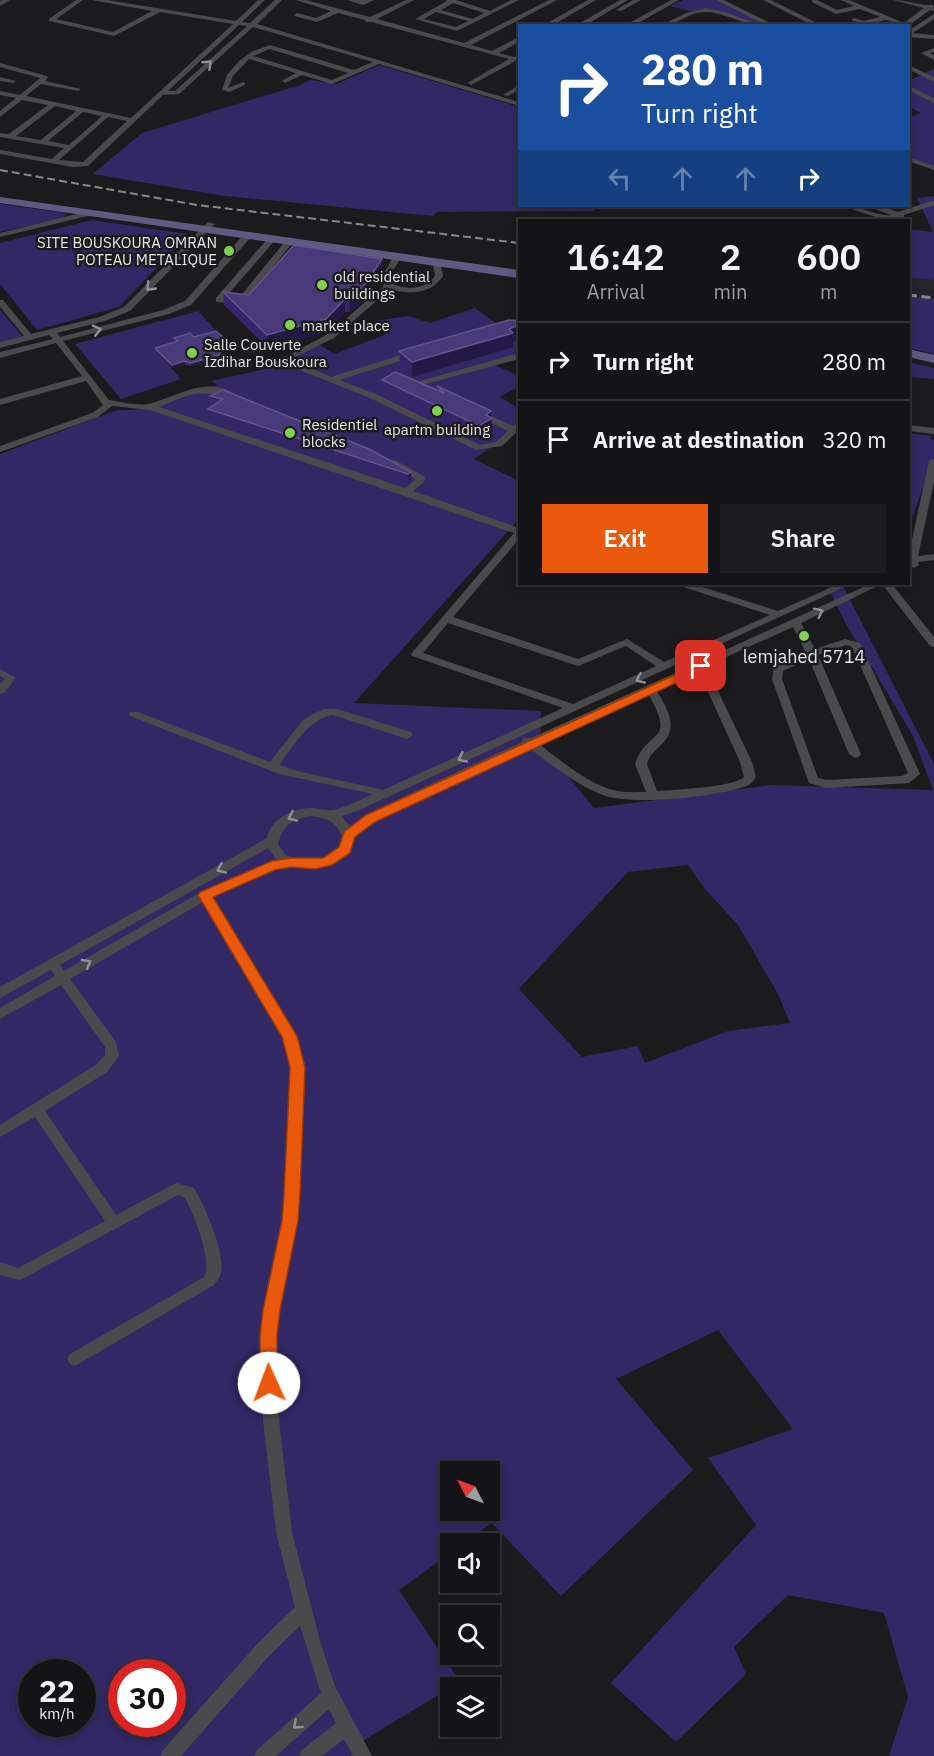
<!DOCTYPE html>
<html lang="en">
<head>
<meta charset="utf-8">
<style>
	:root { --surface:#141416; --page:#1d1d1f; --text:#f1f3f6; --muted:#9d9ea1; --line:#333335; --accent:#ea580c }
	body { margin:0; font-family:"IBM Plex Sans",sans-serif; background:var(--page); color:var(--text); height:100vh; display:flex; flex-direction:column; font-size:22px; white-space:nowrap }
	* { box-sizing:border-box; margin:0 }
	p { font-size:20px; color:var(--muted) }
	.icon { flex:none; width:33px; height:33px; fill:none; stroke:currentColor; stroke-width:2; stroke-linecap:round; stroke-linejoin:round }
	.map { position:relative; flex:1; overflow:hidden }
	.drawer { position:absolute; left:518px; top:219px; width:392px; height:366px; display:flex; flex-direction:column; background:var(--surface); border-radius:0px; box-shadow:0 3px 9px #0003,0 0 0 2px var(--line) }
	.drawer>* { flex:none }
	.banner { position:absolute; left:518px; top:24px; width:392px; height:183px; border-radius:0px; box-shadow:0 3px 9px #0003,0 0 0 2px var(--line); background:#1a4fa0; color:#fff; overflow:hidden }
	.needle { width:39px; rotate:312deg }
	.buttons { position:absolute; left:440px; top:1461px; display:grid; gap:12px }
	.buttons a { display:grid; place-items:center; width:60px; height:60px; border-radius:0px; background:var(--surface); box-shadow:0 3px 9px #0003,0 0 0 2px var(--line); font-size:30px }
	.speed { position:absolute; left:18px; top:1659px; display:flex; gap:12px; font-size:30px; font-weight:700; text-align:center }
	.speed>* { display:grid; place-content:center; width:78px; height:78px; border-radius:50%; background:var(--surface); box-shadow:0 3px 9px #0003,0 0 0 2px var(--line); line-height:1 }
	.speed small { font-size:15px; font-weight:400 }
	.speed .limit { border:9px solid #d22; background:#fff; color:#111 }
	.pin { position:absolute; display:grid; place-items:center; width:51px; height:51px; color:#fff; margin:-26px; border-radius:12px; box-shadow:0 3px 9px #0006 }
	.me { position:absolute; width:66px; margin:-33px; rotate:358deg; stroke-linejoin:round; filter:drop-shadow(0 0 4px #0008) }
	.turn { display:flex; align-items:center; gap:21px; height:126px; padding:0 24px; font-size:27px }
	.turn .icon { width:78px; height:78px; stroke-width:2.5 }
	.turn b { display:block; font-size:42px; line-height:51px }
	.lanes { display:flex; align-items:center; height:57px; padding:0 24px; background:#0003; justify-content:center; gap:30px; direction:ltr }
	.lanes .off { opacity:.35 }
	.eta { display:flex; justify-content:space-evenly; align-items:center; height:102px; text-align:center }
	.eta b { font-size:36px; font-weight:600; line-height:42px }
	.cta { display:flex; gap:12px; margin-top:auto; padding:12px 24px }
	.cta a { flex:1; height:69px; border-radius:0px; background:var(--accent); color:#fff; font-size:24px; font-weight:600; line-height:69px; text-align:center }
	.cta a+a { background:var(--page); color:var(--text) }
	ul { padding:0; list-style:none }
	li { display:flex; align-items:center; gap:18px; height:78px; padding:0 24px; border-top:2px solid var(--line) }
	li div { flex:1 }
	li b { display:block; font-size:22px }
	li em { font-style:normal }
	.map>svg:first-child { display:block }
	.built { fill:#23232b }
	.green { fill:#312865; fill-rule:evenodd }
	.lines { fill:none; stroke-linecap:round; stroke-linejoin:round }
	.street { fill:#4a4a4d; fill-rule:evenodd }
	.secondary { fill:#5f5a82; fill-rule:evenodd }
	.rail-far1 { stroke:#888889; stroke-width:2; stroke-dasharray:8 4; stroke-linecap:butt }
	.rail { stroke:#888889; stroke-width:3; stroke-dasharray:9 4.5; stroke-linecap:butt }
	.wall { fill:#35266a }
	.shaded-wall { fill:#231946 }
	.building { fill:#483a78; stroke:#61558a; stroke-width:1.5 }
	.oneway { stroke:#919193 }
	.route { fill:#ea580c; stroke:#983908; stroke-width:1.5 }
	.poi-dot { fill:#80d051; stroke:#1b1b1d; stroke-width:2 }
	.labels { text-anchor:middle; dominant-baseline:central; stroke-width:5; stroke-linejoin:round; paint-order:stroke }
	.far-poi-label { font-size:15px; fill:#e7e7e8; stroke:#1b1b1d; text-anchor:start }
	.poi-label { font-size:18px; fill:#e7e7e8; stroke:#1b1b1d }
</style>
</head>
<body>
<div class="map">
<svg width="934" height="1756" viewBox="0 0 934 1756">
	<rect width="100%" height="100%" fill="#1b1b1d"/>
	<path class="built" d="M908 276 934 279V300L908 297Z"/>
	<path class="green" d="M683 0H717L761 21 754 24 703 10 693 12 670 6Z
		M379 65 519 107V206H599L593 211 437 212 433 216 225 196 93 174 142 133 300 85 310 80 337 84Z
		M934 69V170L908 157V118L921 113 908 106V81Z
		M934 196V280L908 277V229L933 232 917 198Z
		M0 204 66 213 63 218 0 232Z
		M92 220 188 234 119 307 37 330 0 284V243Z
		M908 296 934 299V354L908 348Z
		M475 308 497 324 519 318V357L495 365 519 376V387L499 397 519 408V428L474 459 519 481V519L354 703 541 711 540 742 594 808 771 785 933 790 913 736 846 624 826 584H842L934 764V1756H889L908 1697 884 1613 788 1595 734 1647 746 1674 676 1742 611 1683 756 1525 708 1458 793 1429 718 1330 616 1379 693 1470 561 1596 492 1523 464 1543 450 1544V1553L399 1590 460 1682 354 1746 359 1756H0V454L117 410H135L161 400 218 385 210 381 285 365 315 342 334 354 385 335 374 321 408 316 430 323ZM688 865 705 889 738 925 778 994 790 1023 728 1031 645 1063 638 1046 582 1057 519 989 628 872ZM450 1472H489V1510H450ZM32 1672H82V1724H32ZM122 1672H172V1724H122Z
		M0 310 23 337 0 342Z
		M198 311 219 334 156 351 181 379 121 399 75 344Z
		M908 362 934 368V379L908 377Z
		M908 433 931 436 930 439 934 440V457L908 529Z"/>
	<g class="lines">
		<path class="street" d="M2 0H10L0 6V1Z
			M76 0H83L56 19 113 32 152 11 92 0H107L236 21 258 0H265L242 22 250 23 275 0H282L257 24 519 102V106L379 64 332 84 302 75 285 83 282 81 283 80 296 73 249 59 233 76 228 88 243 82 245 83V85L229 92 222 90 227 75 239 61 253 51 270 45 354 70 373 62 253 27 179 94 163 95 88 166 73 167 0 154V150L52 159 64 148 0 137V133L9 134 48 105 22 100 0 117V111L16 98 0 95V91L20 95 40 78 0 67V63L47 76 48 77 45 81 81 89 78 91 41 84 26 96 131 118 233 24 160 12 114 36 49 21V19ZM239 25 247 26 175 91H168ZM270 49 348 73 332 80 253 56ZM55 106 76 111 41 140 16 136ZM83 112 102 116 69 145 48 141ZM108 117 127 121 83 162 59 160Z
			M296 0H306L370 17 406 0H414L377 19 464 43 549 0H557L471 45 492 51 519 37V42L499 53 514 57 519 55V59L471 85 468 83 469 82 509 59 371 22H366L365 20 338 13 317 22 295 16 294 15 297 13 316 18 331 11Z
			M347 0H374L363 5Z
			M446 0H456L490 11 511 0H519L457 31 415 19 447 1ZM453 3 484 13 473 19 441 10ZM436 12 468 21 456 27 424 19Z
			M588 0H596L551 26H542Z
			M620 0H628L584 26H575Z
			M633 0H641L621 11 616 10Z
			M671 0H679L633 26H624Z
			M716 0H724L776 26H767Z
			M763 0H771L823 26H814Z
			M812 0H817L837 10 854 6 841 0H849L904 23 924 8 893 0C907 0 920 6 933 5L934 11 930 10 908 26 886 20 864 25 851 20 854 18 864 21 880 17 860 9 836 14 812 2Z
			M705 8 725 12 752 22 749 24C732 19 715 9 697 13 684 16 674 26 660 26L686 13Z
			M934 14V19L913 33 934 35V39L908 37V31Z
			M934 48V52L930 53 934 55V60L921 53Z
			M908 65 934 77V82L908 69Z
			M0 77 16 81 13 83 0 81Z
			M519 85V90L508 96 503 95Z
			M908 86 934 98V103L908 90Z
			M908 157 934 166V170L908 161Z
			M931 201H934V205L904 215V218L885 220 842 206C859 204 875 217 891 215L872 208V206H881L898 212Z
			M89 211H92V215L0 237V233Z
			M208 222 215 224 130 311 105 321 57 333 60 337 163 310 185 301 245 233H251V237L191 305 169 314 63 341 109 400C122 402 140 407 152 403 181 395 209 374 238 397L234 400C197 389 194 392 159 407L405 488 416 479 389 463 394 460 397 461 425 477 424 482 413 491 519 528V539L453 617 578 659 627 639 664 662 770 615 680 586 679 584H693L778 611 839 584H851L388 797 357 811 341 816 351 827 366 816 409 794 522 742 523 738H531L693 665 691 662 692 660 701 661 870 584H892L934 637V647L930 646 882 584 801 623 815 649 845 639 860 643 861 645 920 774 909 783 826 788 809 783 772 679 774 667 806 653 793 627 706 666 752 762 756 777C753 781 751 785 746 786 718 797 632 806 603 795 576 785 552 765 529 748L374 822 354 837 355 842C328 884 313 859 277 869 255 875 233 888 212 897L297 1036 304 1067 297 1221 282 1282 275 1335 279 1420 292 1532 320 1641 335 1686 372 1756H353L344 1739 322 1756H299L302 1750 336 1723 329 1709 276 1756H254L257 1750 321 1693 300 1626 269 1656 181 1756H160L163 1750 257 1644 295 1607 276 1532 263 1420 261 1335 268 1282 283 1221 290 1067 284 1036 203 902 70 979 116 1042 119 1056 107 1072 45 1111 116 1215 172 1185 177 1183 194 1188C204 1204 226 1255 221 1273 220 1277 216 1282 214 1285L75 1366 70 1364 67 1359 70 1354 204 1277C213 1261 193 1211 184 1197L178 1195 24 1278 19 1280 0 1275V1262L18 1268 105 1221 35 1117 0 1137V1125L97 1064 105 1055V1047L61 985 0 1019V1008L55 976 51 970 0 998V987L267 838C271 819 291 809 310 808 318 808 326 811 333 810 347 807 360 800 373 794L279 774 130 716 129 714 130 712H138L270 762 302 721 311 715 324 709H337L411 732 413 735 407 739 333 715C308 719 293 747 279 765L297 771 383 790 563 708 412 656 411 654 514 533 150 410 112 406 98 417 0 452V446L92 413 103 405 86 381 0 405V399L82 376 56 343 0 358V352L53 339 49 335 0 348V342L24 336 0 307V300H3L31 334 99 317 124 307ZM448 623 578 666 626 646 656 666 573 704 423 653ZM846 645 852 647 908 773 902 776 826 780 818 778 782 679 783 671 809 659 849 754 855 758 859 757 861 754 818 655ZM698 670 740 762 744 777C735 787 674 790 657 791L647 764C649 755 655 751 661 745 680 727 667 708 656 690ZM648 693C677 745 648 727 635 764L646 792C635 792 624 793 613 790 586 783 561 760 538 744ZM310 816C329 818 339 823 343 842L334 854 315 861 293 858 286 855 278 845C282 826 292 819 310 816ZM268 848 278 861 268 863 201 892 64 971 60 965Z
			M269 237 276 239 225 298 238 299 287 239 294 241 243 304 216 302V298Z
			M395 254 402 256 387 280C401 291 425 291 435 276L432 261 436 259 440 261 443 276C432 294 409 295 390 289L334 338 293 358 308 367 331 377 410 352H416V356L339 380 376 394 480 445 496 442 508 431 476 416V412H482L513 426 519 422V430L502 446 476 450 370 398 302 371 283 358 328 334 384 286 379 281Z
			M519 353V359L414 387 410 384Z
			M908 425 934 428V434L908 431Z
			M934 458V482L918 556 934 554V560L918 562 919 565 914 568 908 564V558L929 461Z
			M0 669 16 678 4 693 0 694V684L5 679 0 676Z"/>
		<path class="secondary" d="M0 197 519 270V278L0 203Z
			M908 349 934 355V363L908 357Z"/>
		<path class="rail-far1" d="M0 170 197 205 519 243"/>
		<path class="rail" d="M908 295 934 298"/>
	</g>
	<path class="wall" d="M382 271 362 302 350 312H345L327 332 268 348 224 305 223 292 249 295Z
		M194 337 234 347V351L222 354 219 358 191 366 185 365 172 368 156 352 155 348 175 342 174 338Z
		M513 341V347L412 377 400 365 399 351Z
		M382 380 437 390V386L491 418 492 433 479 440 382 395Z
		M223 390 411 472V479L409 482 208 416V409L215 404 210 403V396Z"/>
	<path class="shaded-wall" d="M382 259V271L362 302 350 312 349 300Z
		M345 299V312L327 332 268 348 267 335Z
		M519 325V340L513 341V347L412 377V362Z
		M234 347V351L222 354 219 358 191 366V363L221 351Z
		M184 361 185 365 172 368V365Z
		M491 411 492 433 479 440V426L486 415Z
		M411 472V479L409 482 408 474Z"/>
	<path class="building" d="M294 245 382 259 362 289 349 300 345 299 326 319 267 335 223 292 249 295Z
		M509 320 519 321V325L509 329 513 333 412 362 399 351Z
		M216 331 234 347 221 351 219 355 191 363 184 361 172 365 155 348 178 341 174 338 190 333 194 337Z
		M395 372 444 393 437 386 491 411 486 415 492 418 479 426 382 380Z
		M223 390 369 449 411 472 408 474 208 409 223 399 210 396Z"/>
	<defs><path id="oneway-chevron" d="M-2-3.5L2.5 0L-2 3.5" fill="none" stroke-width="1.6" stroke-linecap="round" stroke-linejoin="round" transform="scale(1.5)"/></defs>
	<g class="oneway">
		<use href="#oneway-chevron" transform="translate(208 64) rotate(-43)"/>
		<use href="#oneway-chevron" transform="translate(150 287) rotate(134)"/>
		<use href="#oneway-chevron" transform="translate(97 330) rotate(-13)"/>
		<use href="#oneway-chevron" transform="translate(819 612) rotate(-26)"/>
		<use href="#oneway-chevron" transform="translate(640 679) rotate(156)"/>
		<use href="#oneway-chevron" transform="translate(462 758) rotate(155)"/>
		<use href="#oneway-chevron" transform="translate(292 817) rotate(157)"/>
		<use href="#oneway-chevron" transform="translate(221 869) rotate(156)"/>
		<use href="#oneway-chevron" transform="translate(87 963) rotate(-30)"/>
		<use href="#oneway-chevron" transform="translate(297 1725) rotate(138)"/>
	</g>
	<path class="route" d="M701 663 707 666 706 669 375 822 355 837 350 853 332 865 315 869 291 867 275 870 213 897 297 1036 305 1067 300 1194 298 1221 280 1310 277 1335V1383L275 1389 269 1391 263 1389 260 1383V1335L263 1310 282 1221 284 1194 290 1067 282 1037 198 895 200 892 272 861 291 858H323L339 847 344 832 366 815Z"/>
	<g class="poi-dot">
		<circle cx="229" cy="251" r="6"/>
		<circle cx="322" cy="285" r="6"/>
		<circle cx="290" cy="325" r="6"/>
		<circle cx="192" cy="353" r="6"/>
		<circle cx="437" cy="411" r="6"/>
		<circle cx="290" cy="433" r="6"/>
		<circle cx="804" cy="636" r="6"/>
	</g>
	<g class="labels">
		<g class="far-poi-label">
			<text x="217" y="242" text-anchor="end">SITE BOUSKOURA OMRAN<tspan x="217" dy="17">POTEAU METALIQUE</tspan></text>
			<text x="334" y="276">old residential<tspan x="334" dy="17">buildings</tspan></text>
			<text x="302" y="325">market place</text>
			<text x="204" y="344">Salle Couverte<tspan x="204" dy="17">Izdihar Bouskoura</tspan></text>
			<text x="302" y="424">Residentiel<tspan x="302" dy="17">blocks</tspan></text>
			<text x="437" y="429" text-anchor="middle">apartm building</text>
		</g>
		<g class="poi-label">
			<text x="804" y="656">lemjahed 5714</text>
		</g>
	</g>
</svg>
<div class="buttons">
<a><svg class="needle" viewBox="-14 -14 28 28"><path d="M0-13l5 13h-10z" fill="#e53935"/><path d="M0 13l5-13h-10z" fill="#9d9ea1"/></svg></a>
<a><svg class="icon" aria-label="sound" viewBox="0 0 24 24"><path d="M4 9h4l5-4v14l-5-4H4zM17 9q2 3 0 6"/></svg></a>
<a><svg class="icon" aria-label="search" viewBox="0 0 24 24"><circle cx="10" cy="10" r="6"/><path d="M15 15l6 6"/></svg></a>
<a><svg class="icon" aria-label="layers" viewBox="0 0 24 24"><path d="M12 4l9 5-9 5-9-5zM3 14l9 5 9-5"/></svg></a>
</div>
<div class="speed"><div>22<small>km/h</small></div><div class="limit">30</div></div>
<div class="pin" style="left:701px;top:666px;background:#d93025"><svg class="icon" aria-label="arrive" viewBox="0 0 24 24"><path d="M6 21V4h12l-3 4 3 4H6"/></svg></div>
<svg class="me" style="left:269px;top:1383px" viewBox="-20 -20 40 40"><circle r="19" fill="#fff"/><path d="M0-13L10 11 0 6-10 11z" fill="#ea580c"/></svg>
<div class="banner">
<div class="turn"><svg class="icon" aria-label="right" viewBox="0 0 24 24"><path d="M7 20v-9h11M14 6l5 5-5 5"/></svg><div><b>280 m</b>Turn right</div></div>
<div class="lanes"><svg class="icon off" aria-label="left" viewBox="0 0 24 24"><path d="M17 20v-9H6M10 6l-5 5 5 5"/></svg><svg class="icon off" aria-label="ahead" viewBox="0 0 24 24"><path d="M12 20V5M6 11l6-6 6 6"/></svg><svg class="icon off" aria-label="ahead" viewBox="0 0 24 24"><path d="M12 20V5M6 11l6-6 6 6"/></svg><svg class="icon" aria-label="right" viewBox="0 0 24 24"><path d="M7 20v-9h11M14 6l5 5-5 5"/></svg></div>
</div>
<section class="drawer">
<div class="eta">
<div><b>16:42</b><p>Arrival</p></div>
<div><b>2</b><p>min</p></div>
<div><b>600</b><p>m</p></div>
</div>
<ul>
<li><svg class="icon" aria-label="right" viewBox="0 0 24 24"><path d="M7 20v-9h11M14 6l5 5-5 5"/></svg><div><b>Turn right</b></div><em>280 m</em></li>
<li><svg class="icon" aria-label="arrive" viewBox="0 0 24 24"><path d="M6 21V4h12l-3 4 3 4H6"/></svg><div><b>Arrive at destination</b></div><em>320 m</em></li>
</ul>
<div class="cta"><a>Exit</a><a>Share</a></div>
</section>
</div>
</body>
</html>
